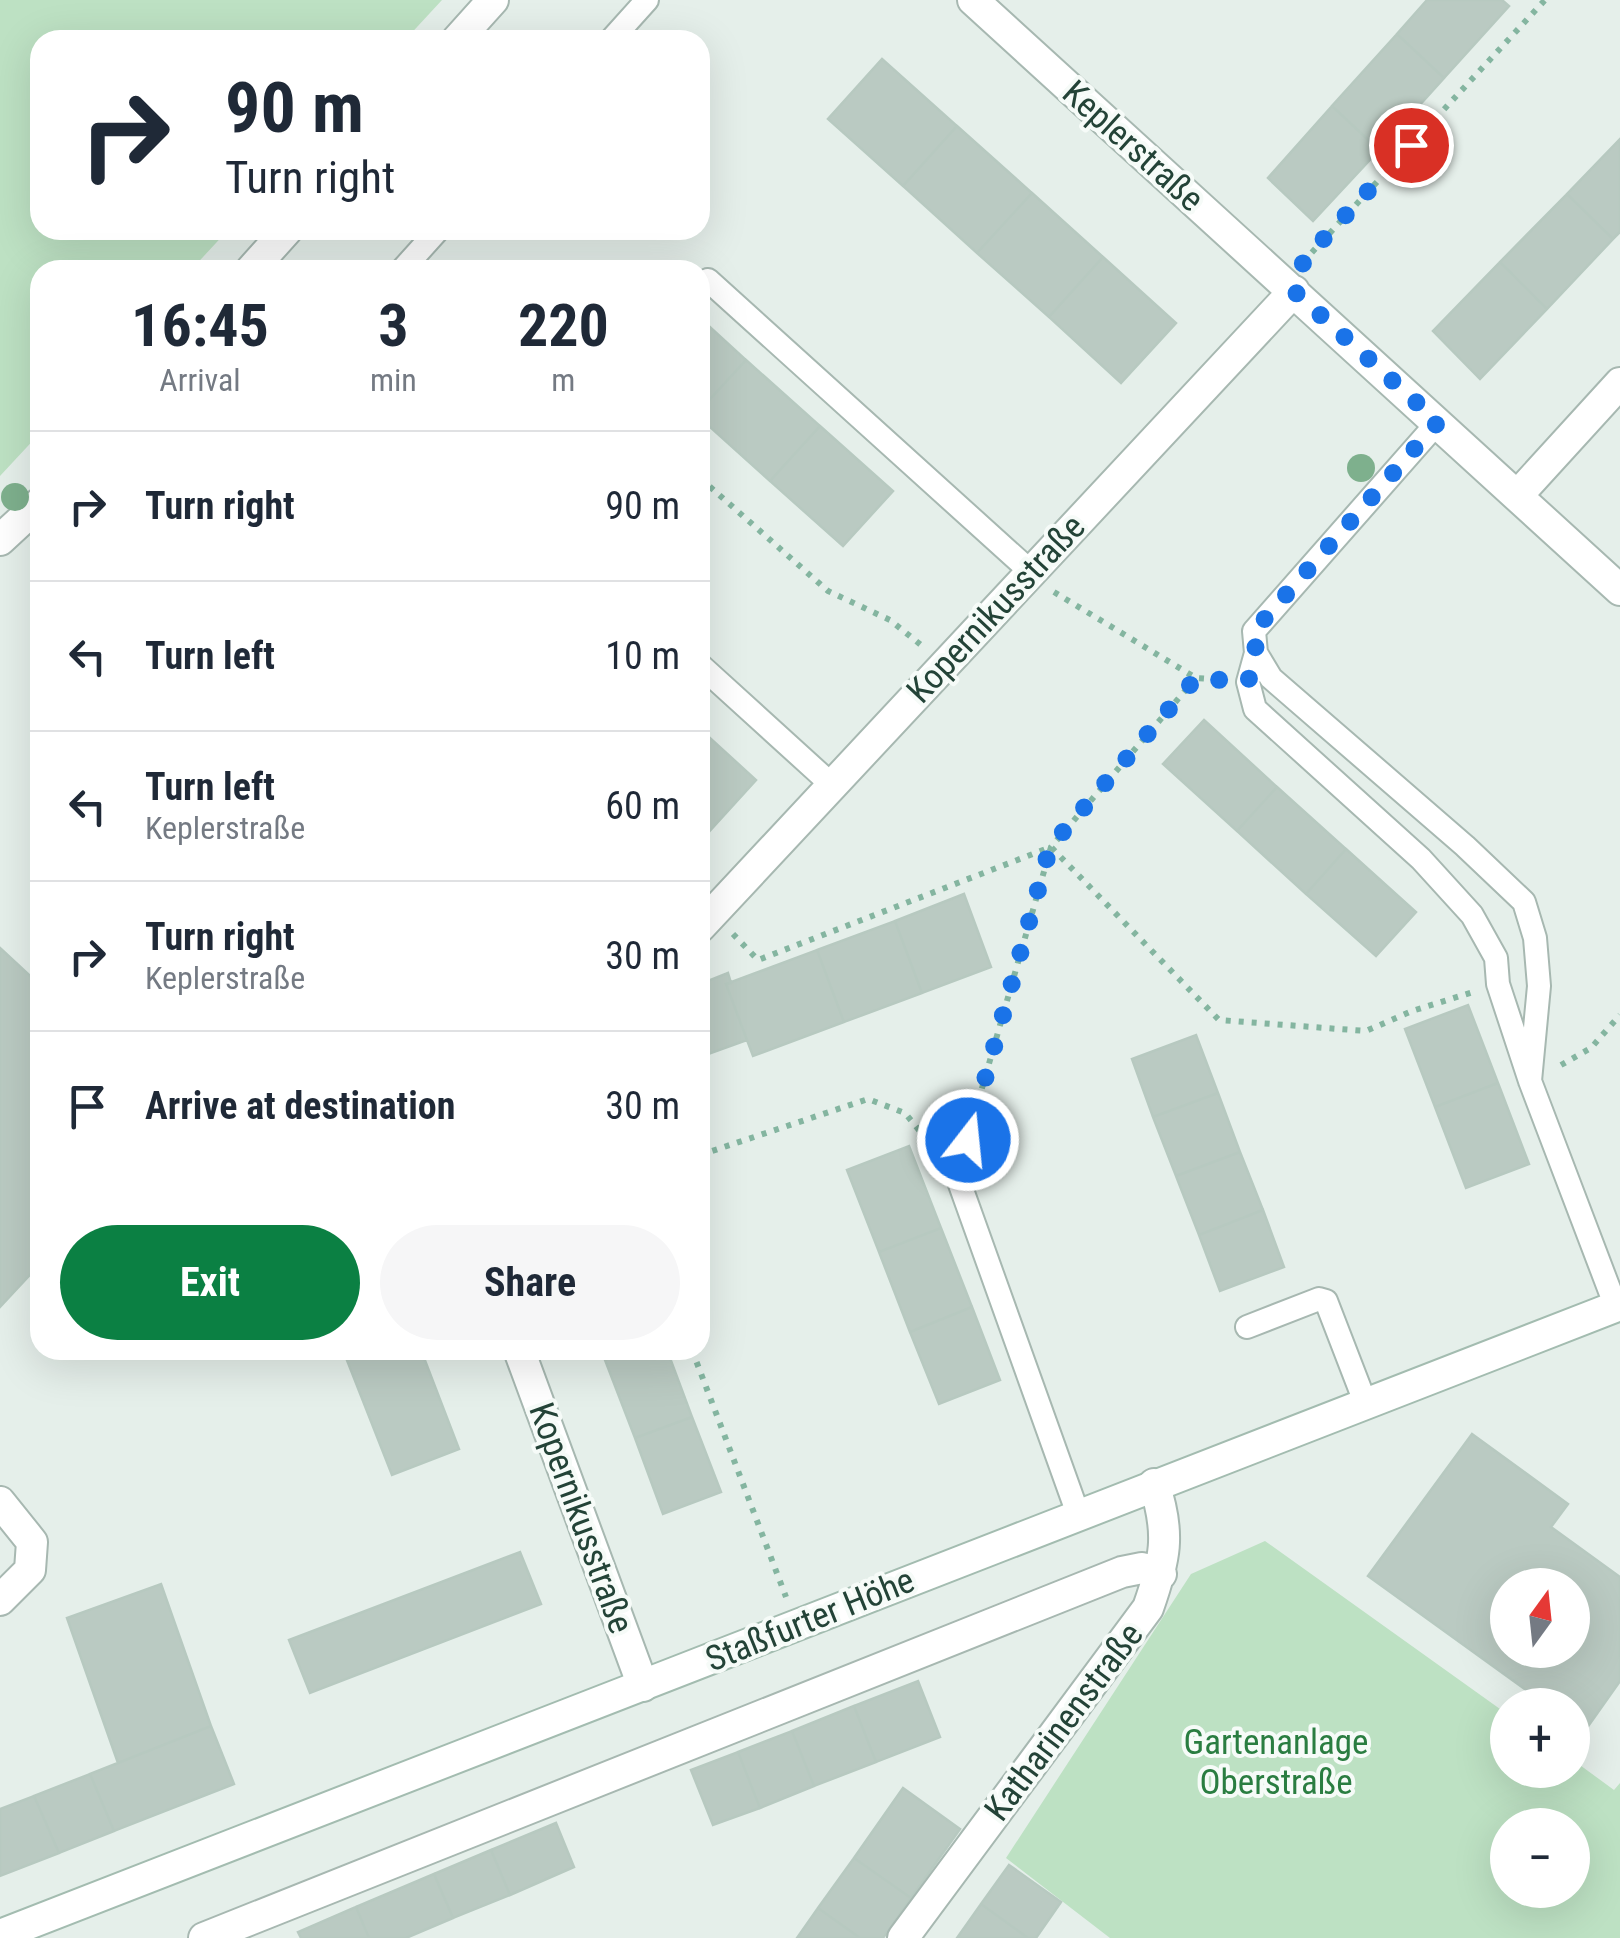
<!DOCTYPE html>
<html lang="en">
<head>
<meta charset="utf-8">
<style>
	:root { --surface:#fff; --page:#f6f6f7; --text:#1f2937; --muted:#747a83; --line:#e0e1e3; --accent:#0b8043 }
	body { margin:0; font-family:"Roboto Condensed",sans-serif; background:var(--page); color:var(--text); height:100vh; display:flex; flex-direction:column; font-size:38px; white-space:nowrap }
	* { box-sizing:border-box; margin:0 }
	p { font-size:32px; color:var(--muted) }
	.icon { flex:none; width:55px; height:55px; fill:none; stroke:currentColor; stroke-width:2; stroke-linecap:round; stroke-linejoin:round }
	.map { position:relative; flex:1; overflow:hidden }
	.drawer { position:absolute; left:30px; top:260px; width:680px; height:1100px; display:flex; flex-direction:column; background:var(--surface); border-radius:30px; box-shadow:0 10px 40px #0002 }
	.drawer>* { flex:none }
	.hud { position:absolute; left:30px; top:30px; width:680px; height:210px; border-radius:30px; box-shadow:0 10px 40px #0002; background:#fff; color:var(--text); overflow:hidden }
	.needle { width:65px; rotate:15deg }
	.controls { position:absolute; left:1490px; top:1568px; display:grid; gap:20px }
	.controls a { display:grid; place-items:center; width:100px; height:100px; border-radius:50%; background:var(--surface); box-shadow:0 10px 40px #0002; font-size:50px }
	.pin { position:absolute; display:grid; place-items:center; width:85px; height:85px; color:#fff; margin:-42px; border:5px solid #fff; border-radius:50%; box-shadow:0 2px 10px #0007 }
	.me { position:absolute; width:110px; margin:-55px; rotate:16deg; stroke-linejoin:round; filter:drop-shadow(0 0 8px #0008) }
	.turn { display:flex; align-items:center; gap:35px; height:210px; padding:0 30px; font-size:45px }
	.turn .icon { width:130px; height:130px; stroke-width:2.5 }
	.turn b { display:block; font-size:70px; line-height:85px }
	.eta { display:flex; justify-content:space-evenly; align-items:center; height:170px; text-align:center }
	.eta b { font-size:60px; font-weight:700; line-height:70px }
	.cta { display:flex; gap:20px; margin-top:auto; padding:20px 30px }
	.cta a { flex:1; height:115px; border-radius:60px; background:var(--accent); color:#fff; font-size:40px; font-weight:700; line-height:115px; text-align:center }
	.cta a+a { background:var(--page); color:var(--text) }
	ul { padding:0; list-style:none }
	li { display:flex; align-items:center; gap:30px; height:150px; padding:0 30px; border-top:2px solid var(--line) }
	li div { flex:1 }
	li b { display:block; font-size:38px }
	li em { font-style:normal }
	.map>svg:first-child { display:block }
	.green { fill:#bde1c3; fill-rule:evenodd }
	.building { fill:#bacac2; stroke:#b7c9c0; stroke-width:2.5; fill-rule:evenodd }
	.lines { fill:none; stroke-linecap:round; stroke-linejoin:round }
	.service-casing { stroke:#a7b8b1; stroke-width:26 }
	.minor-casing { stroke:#a7b8b1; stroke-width:34 }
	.secondary-casing { stroke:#a3bcb0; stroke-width:34 }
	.path { stroke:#84b5a0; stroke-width:6; stroke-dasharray:5 8; stroke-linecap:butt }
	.service { stroke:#fff; stroke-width:22 }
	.minor { stroke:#fff; stroke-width:30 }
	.secondary { stroke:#fff; stroke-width:30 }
	.tree { fill:#7eb08d }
	.route { stroke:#1a73e8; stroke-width:18; stroke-dasharray:0 32.4 }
	.labels { text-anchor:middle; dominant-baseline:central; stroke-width:8; stroke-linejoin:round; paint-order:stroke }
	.street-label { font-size:35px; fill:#234337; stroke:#f6fbf8 }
	.park-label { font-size:35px; fill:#2a7d41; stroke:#f6fbf8 }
</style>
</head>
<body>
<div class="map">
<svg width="1620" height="1938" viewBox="0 0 1620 1938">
	<rect width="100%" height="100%" fill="#e5efea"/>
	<path class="green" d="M0 0H442L405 40H40V230H228L191 270H40V433L0 476Z
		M1265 1541 1507 1714 1508 1770H1572L1573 1760 1614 1790 1620 1783V1938H1110L1006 1858 1191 1574ZM1508 1825H1572V1890H1508Z"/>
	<path class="building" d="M1427 0H1502L1509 6 1444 78 1397 34Z
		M1397 34 1444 78 1379 150 1332 106Z
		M882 59 957 126 903 186 828 119Z
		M1332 106 1379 150 1313 221 1268 178Z
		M957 126 1032 193 977 253 903 186Z
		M1620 139V232L1613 239 1567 194Z
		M1032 193 1103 257 1049 317 977 253Z
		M1567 194 1613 239 1547 309 1500 262Z
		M1103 257 1176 323 1121 383 1049 317Z
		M1500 262 1547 309 1480 379 1433 331Z
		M700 318 746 360 700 410Z
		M746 360 820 426 770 481 700 418V410Z
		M820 426 893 491 843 546 770 481Z
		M1204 720 1277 787 1237 831 1163 764Z
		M700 729 756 780 706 835 700 830Z
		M1277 787 1346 849 1306 894 1237 831Z
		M1346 849 1416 912 1376 956 1306 894Z
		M964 894 991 967 922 993 895 921Z
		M895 921 922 993 844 1022 817 950Z
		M0 948 40 985V1264L0 1307Z
		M817 950 844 1022 753 1056 726 984Z
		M728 973 731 983 726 984 747 1040 700 1057V984Z
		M1468 1005 1498 1083 1435 1107 1405 1029Z
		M1196 1035 1218 1093 1153 1117 1132 1059Z
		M1498 1083 1529 1164 1466 1188 1435 1107Z
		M1218 1093 1240 1152 1176 1176 1153 1117Z
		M909 1146 941 1228 879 1252 847 1170Z
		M1240 1152 1263 1210 1199 1235 1176 1176Z
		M1263 1210 1284 1267 1220 1291 1199 1235Z
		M941 1228 972 1307 910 1332 879 1252Z
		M972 1307 1000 1380 939 1404 910 1332Z
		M343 1350H421L459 1449 392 1475Z
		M630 1350H667L692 1417 635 1438 605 1360Z
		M692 1417 721 1492 663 1514 635 1438Z
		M1472 1434 1568 1504 1551 1527 1620 1577V1681L1584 1732 1572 1724V1705H1547L1368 1576ZM1508 1585H1572V1650H1508Z
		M520 1552 541 1604 310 1693 289 1640Z
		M161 1584 211 1726 118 1763 67 1618Z
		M918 1681 940 1737 876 1762 854 1706Z
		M854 1706 876 1762 814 1786 792 1731Z
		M211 1726 234 1784 114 1831 90 1774Z
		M792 1731 814 1786 760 1808 738 1752Z
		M738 1752 760 1808 713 1825 691 1770Z
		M90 1774 114 1831 59 1853 34 1796Z
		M903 1788 960 1829 911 1898 854 1858Z
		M34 1796 59 1853 0 1876V1809Z
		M556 1823 574 1867 510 1895 491 1850Z
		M491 1850 510 1895 453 1918 434 1874Z
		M854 1858 911 1898 883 1938H860L818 1908Z
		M1009 1865 1061 1902 1036 1938H1028L981 1904Z
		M434 1874 453 1918 406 1938H369L356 1907Z
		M981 1904 1028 1938H957Z
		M356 1907 369 1938H301L298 1932Z
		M818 1908 860 1938H797Z"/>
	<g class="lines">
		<defs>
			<path id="service" d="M611 40 647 0
				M402 270 438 230
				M708 280 1031 572
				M1438 422 1254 631 1256 653 1271 678 1465 846 1524 902 1535 938 1539 986 1530 1081
				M1256 653 1248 682 1255 709 1421 859 1472 915 1496 958 1498 984 1530 1081 1616 1307
				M700 665 832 785
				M957 1176 1078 1514
				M1247 1327 1319 1299 1326 1301 1365 1402"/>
			<path id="minor" d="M973 0 1620 590
				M457 40 493 0
				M251 270 287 230
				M1517 496 1620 383
				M0 540 40 503
				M700 927 1294 291
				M519 1350 643 1686
				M0 1502 32 1542 30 1570 0 1600
				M204 1938 1122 1572 1142 1568 1161 1574
				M903 1938 1148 1608C1165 1560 1171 1534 1154 1484"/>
			<path id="secondary" d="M0 1935 1620 1305"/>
		</defs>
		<use href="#service" class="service-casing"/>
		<use href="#minor" class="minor-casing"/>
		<use href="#secondary" class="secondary-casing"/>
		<path class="path" d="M1303 262 1545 0
			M700 478 828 591 890 620 921 645
			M1054 592 1196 678 1222 680
			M733 934 758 960 1051 847 1219 1020 1366 1031 1412 1011 1473 992
			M1561 1065 1591 1048 1620 1015
			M964 1151 1051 847 1196 678
			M700 1155 868 1099 905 1113 940 1156
			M692 1350 786 1597"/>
		<use href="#service" class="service"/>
		<use href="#minor" class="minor"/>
		<use href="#secondary" class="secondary"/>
	</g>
	<g class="tree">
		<circle cx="1361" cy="468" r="14"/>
		<circle cx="15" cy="497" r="14"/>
	</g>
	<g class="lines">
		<path class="route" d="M968 1140 1050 847 1196 678 1248 682 1256 653 1254 631 1438 422 1294 291 1304 260 1411 145"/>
	</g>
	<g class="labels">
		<g class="street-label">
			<text transform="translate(1133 146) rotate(42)">Keplerstraße</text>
			<text transform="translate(996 609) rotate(-47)">Kopernikusstraße</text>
			<text transform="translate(581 1518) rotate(70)">Kopernikusstraße</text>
			<text transform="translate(810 1620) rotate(-22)">Staßfurter Höhe</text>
			<text transform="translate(1064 1722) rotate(-53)">Katharinenstraße</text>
		</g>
		<g class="park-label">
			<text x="1276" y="1742">Gartenanlage<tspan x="1276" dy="40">Oberstraße</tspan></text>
		</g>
	</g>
</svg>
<div class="controls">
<a><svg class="needle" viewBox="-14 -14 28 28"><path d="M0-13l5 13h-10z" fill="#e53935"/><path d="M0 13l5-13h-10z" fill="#747a83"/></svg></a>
<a>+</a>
<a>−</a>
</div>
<div class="pin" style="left:1411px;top:145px;background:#d93025"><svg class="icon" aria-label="arrive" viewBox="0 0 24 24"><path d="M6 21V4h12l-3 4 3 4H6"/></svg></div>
<svg class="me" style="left:968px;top:1140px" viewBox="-20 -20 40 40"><circle r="17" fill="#1a73e8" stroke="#fff" stroke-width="3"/><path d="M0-11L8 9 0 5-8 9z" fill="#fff"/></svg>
<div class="hud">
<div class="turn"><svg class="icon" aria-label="right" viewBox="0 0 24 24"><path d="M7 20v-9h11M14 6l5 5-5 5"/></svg><div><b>90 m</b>Turn right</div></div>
</div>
<section class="drawer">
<div class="eta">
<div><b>16:45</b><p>Arrival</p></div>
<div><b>3</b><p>min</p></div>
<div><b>220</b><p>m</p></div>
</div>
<ul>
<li><svg class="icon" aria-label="right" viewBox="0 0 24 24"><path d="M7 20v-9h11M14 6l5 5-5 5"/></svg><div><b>Turn right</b></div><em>90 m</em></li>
<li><svg class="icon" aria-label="left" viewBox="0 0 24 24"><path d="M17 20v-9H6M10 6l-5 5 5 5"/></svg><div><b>Turn left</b></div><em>10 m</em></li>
<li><svg class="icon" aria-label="left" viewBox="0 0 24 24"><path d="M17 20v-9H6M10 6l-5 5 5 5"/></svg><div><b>Turn left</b><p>Keplerstraße</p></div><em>60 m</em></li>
<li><svg class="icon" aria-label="right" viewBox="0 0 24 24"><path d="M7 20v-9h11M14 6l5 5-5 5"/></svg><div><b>Turn right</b><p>Keplerstraße</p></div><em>30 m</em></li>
<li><svg class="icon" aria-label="arrive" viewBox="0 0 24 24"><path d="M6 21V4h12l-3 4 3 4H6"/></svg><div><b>Arrive at destination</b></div><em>30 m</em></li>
</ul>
<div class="cta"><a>Exit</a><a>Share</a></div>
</section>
</div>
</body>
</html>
